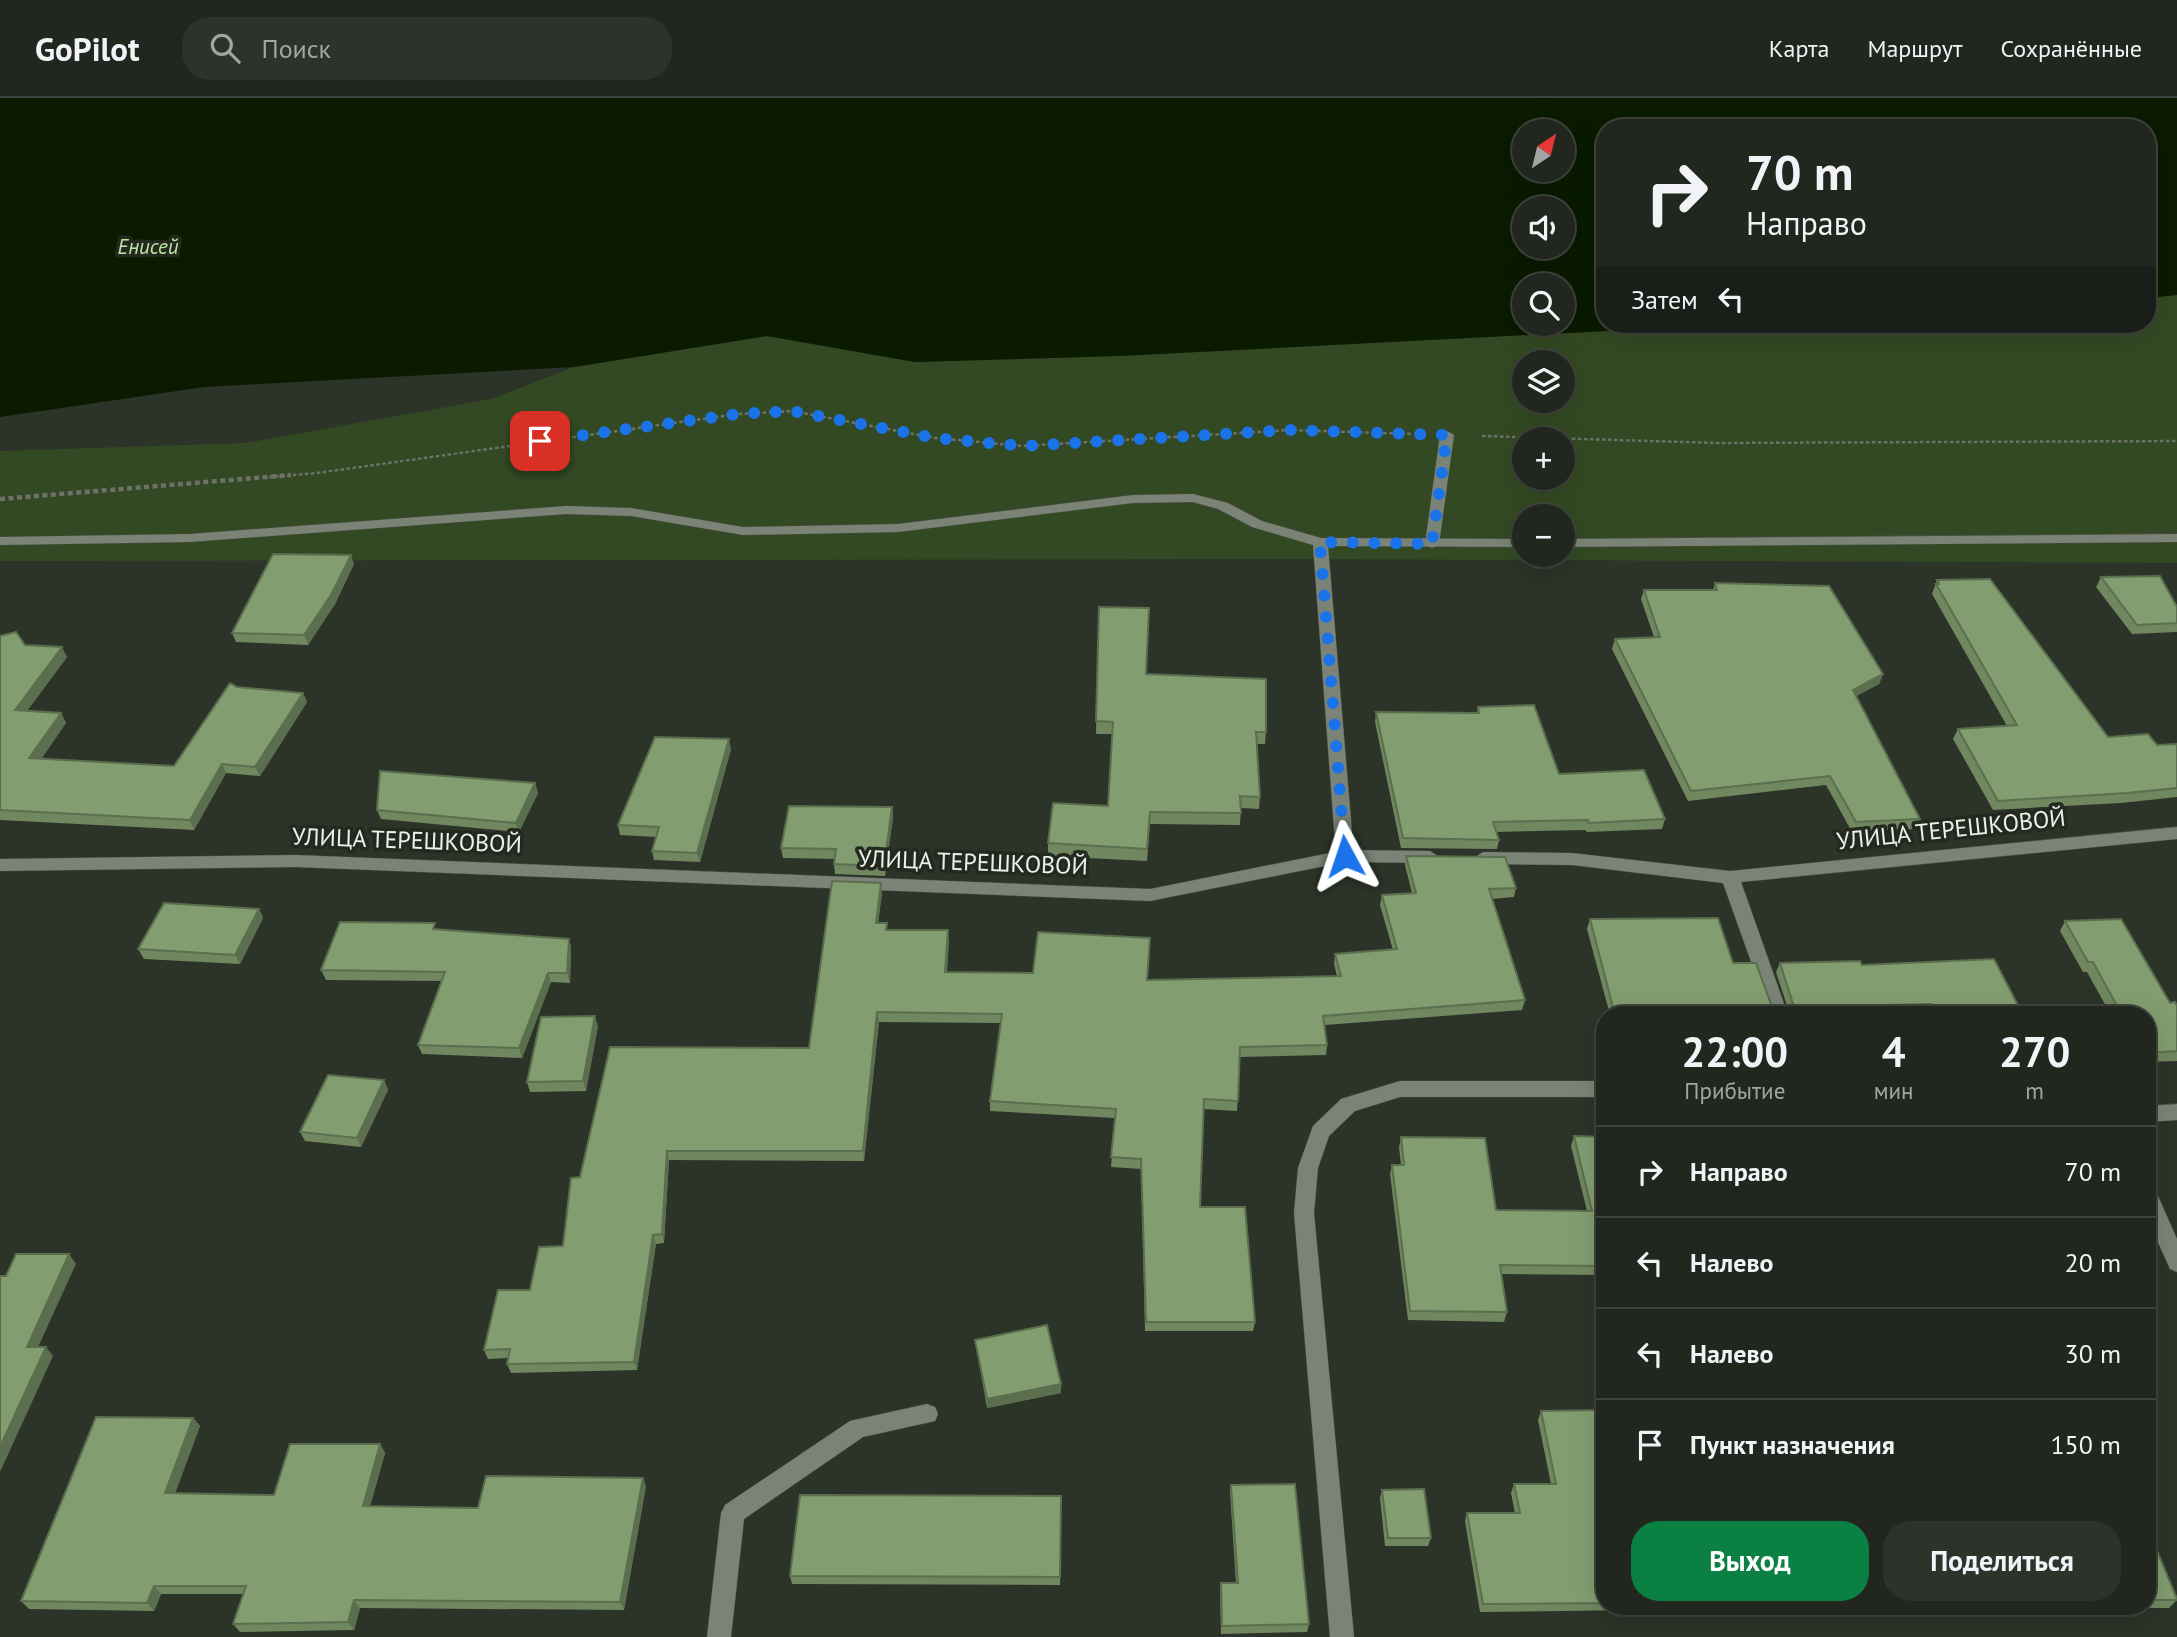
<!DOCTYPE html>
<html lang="ru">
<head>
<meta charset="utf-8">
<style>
	:root { --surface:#21261e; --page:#2d322b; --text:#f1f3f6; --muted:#a2a5a4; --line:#3e433c; --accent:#0b8043 }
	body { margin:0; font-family:"PT Sans",sans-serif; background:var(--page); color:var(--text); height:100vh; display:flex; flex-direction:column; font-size:26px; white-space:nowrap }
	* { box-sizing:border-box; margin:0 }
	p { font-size:23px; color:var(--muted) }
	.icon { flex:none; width:38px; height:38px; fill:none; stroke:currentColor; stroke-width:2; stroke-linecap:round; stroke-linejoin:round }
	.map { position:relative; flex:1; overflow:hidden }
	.drawer { position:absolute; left:1596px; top:908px; width:560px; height:609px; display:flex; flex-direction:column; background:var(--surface); border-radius:28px; box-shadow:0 7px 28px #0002,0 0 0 2px var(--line) }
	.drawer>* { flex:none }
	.guide { position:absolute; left:1596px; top:21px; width:560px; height:214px; border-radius:28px; box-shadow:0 7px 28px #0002,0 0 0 2px var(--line); background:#21261e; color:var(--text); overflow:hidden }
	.needle { width:46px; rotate:35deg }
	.buttons { position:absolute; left:1512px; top:21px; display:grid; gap:14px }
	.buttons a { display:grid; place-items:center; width:63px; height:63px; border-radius:50%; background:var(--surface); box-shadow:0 7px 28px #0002,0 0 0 2px var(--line); font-size:35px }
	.pin { position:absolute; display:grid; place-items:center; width:60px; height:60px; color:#fff; margin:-30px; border-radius:14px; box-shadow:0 4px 10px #0006 }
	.me { position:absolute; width:77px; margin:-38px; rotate:355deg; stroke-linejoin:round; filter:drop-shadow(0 0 5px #0008) }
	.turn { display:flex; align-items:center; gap:24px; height:147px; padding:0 35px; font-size:32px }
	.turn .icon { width:91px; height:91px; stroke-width:2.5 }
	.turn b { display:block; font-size:49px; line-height:60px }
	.then { display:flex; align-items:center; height:66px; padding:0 35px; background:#0003; gap:14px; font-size:26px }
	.eta { display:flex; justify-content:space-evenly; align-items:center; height:119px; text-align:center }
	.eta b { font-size:42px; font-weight:700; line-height:49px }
	.button { display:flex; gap:14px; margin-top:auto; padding:14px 35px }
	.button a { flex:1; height:80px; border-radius:28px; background:var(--accent); color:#fff; font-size:28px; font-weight:700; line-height:80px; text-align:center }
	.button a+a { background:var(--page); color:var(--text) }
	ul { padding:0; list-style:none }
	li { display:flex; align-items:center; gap:21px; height:91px; padding:0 35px; border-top:2px solid var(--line) }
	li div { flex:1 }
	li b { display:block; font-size:26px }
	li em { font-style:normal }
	header { display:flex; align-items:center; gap:42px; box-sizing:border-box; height:98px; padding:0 35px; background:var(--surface); border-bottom:2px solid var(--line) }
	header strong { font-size:33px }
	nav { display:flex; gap:38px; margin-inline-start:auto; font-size:24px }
	.search { width:490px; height:63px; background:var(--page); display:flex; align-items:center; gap:18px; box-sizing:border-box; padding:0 24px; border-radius:28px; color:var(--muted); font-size:26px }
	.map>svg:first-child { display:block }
	.green { fill:#334923; fill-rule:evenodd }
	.water { fill:#0a1b00; fill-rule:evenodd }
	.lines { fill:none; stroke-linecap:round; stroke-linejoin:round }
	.lane-casing { stroke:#484e44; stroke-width:1 }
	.street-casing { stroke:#484e44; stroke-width:1 }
	.path-far1 { stroke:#6c7268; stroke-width:2.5; stroke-dasharray:3.5 2.5; stroke-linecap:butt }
	.path { stroke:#6c7268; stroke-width:4.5; stroke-dasharray:5 3.5; stroke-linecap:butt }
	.lane { fill:#7b8376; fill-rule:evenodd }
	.street { fill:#7b8376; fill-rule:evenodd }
	.wall { fill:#708760 }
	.shaded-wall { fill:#5b6e4e }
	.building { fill:#829d70; stroke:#5b6e4e; stroke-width:2 }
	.route { stroke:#1a73e8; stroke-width:12; stroke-dasharray:0 21.6 }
	.labels { text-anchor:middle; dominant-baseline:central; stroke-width:7; stroke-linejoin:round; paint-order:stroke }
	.far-water-label { font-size:21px; font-style:italic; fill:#bce6a1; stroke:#23291e }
	.street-label { font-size:24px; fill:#ebf0e9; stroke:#23291e }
</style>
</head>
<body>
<header>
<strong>GoPilot</strong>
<div class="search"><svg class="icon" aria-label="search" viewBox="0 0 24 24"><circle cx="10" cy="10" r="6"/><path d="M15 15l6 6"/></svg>Поиск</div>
<nav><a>Карта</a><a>Маршрут</a><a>Сохранённые</a></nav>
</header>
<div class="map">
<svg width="2177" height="1539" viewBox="0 0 2177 1539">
	<rect width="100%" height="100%" fill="#2c3328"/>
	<path class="green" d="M2177 197V465L1293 461 0 463V353L245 345 491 301 574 269 767 238 915 264 1119 258 1741 226H2147V200ZM1524 264H1563V303H1524ZM1524 341H1563V380H1524ZM1524 418H1563V457H1524Z"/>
	<path class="water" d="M0 0H2177V197L2147 200V30H1605V226H1741L1119 258 915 264 767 238 574 269 204 289 0 319ZM1524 33H1563V72H1524ZM1524 110H1563V149H1524ZM1524 187H1563V226H1524Z"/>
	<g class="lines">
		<defs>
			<path id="lane" d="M1193 396 1228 405 1262 423 1321 440 1524 441V449L1328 448 1354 758 1351 762H1339L1336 758 1313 447 1252 429 1218 411 1193 404 1133 405 898 434 743 437 631 418 566 416 190 444 0 447V439L190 436 566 408 631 410 743 429 898 426 1133 397Z
				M2177 436V444L1563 449V441Z
				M2147 1087 2154 1089 2177 1141V1174L2170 1171 2147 1120Z
				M927 1306 935 1309 938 1316 935 1323 863 1339 744 1421 731 1539H707L721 1415 725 1407 850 1323Z"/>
			<path id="street" d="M1447 333 1454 337 1439 446 1432 450 1425 446 1440 337Z
				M2177 729V741L1741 784 1788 917H1770L1723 785 1572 767 1483 766 1474 760 1483 754 1572 755 1730 773Z
				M1345 752 1430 753 1439 759 1430 765 1345 764 1150 803 296 769 0 773V761L296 757 1150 791Z
				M1400 983H1605V999H1400L1355 1013 1329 1038 1318 1070 1314 1115 1354 1539H1330L1294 1115 1298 1070 1313 1028 1341 1001Z
				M2177 1006V1022L2147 1024V1008Z"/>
		</defs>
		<use href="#lane" class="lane-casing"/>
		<use href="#street" class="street-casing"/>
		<path class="path-far1" d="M1482 338 1717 345 2177 343
			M269 379 317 375 738 316 792 313 935 340 1022 348 1290 332 1413 336"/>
		<path class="path" d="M0 401 291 377"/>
		<use href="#lane" class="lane"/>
		<use href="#street" class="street"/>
	</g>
	<path class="wall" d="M354 466 335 506 308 547 236 544 232 535Z
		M2101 479 2177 509V534L2132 536 2096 489Z
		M1937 482 2108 639 2157 647 2177 646V699L2121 705 1993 712 1953 641 1958 631 2007 628 1932 496Z
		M1715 485 1883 576 1879 586 1856 598 1920 721 1916 731 1852 734 1826 687 1688 703 1612 551 1615 541 1654 539 1641 501 1644 492H1713Z
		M1099 509 1146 576 1266 634 1265 646H1257L1260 699 1259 711 1241 710 1240 727 1150 726 1147 763 1048 758V745L1108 708 1112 636H1096Z
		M0 538 25 547 67 559 27 613 61 615 66 625 41 661 174 668 237 589 303 595 307 604 260 678 226 675 194 732 0 722Z
		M1478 609 1559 676 1665 721 1662 731 1587 734 1585 732 1496 734 1499 742 1497 751 1401 750 1375 624 1376 614 1477 615Z
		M731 651 700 764 654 762 652 753 656 739 620 737 618 727Z
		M535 685 538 695 519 734 381 721 377 712Z
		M892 709 893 719 885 778 835 776 834 766 835 761 783 760 781 750Z
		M1406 758 1516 790 1514 799 1492 801 1525 902 1522 912 1325 927 1327 947 1326 957 1240 959 1237 1013 1204 1011 1200 1109 1255 1224 1253 1233H1145L1141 1071 1111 1069 1115 1020 990 1013V1003L1000 925 879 924 864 1063 669 1062 664 1145 656 1146 637 1272 511 1275 507 1266 508 1260 488 1261 484 1252 563 1148 580 1079 809 950 882 795 878 825 888 832 949 842 947 874 1147 882 1337 878 1334 866 1335 856 1393 852 1380 807 1382 797 1412 795 1405 767Z
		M259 811 263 820 240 866 144 861 138 851Z
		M1590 821 1733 865 1772 909 1769 917H1610L1587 831Z
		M2065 823 2170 905 2177 908V963L2147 964V917H2111L2087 874H2083L2060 833Z
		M438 832 569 841 571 850 570 885 551 884 522 960 422 956 418 947 441 883 326 882 321 872Z
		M1780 865 1862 867 2023 917H1926V916L1790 917 1776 874Z
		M598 928 586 993 530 994 527 984Z
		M384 982 388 992 361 1049 305 1043 300 1034Z
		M1574 1038 1605 1039V1177L1501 1176 1507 1214 1504 1224 1408 1222 1390 1076 1392 1067H1401L1399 1049 1401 1039 1496 1112 1587 1113 1571 1048Z
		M2147 1176 2156 1198 2149 1207H2147Z
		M975 1242 1061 1286V1295L987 1310Z
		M1605 1312V1508H1809L1805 1515H1639V1512L1480 1514 1465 1423 1467 1415H1515L1511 1395 1514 1386H1551L1538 1322 1541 1313Z
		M193 1320 200 1328 175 1395 274 1397 380 1346 385 1355 370 1408 478 1410 646 1388 624 1512 360 1510 354 1532 240 1534 233 1526 243 1496H161L154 1513 29 1511 21 1503Z
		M1231 1387 1309 1526 1307 1534 1221 1536 1220 1493 1221 1485H1236L1230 1395Z
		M1382 1392 1431 1440 1428 1448H1385L1380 1400Z
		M1061 1398 1060 1487 792 1486 790 1478Z
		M2147 1428 2177 1502 2169 1510 1906 1509 2147 1508Z"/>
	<path class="shaded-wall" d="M351 457 354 466 335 506 308 547 304 537Z
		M62 549 67 559 20 622 15 612Z
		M1883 576 1879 586 1849 602 1853 592Z
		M303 595 307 604 260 678 255 669Z
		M61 615 66 625 35 670 29 660Z
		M729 641 731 651 700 764 697 755Z
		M222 666 226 675 194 732 190 722Z
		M535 685 538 695 519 734 516 725Z
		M892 709 893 719 885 778 884 768Z
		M881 785 882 795 877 834 876 825Z
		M259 811 263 820 240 866 235 857Z
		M948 832 949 842 946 884 945 874Z
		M569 841 571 850 570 885 567 875Z
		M548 875 551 884 522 960 519 950Z
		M877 914 879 924 864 1063 863 1053Z
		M595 918 598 928 586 993 583 983Z
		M384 982 388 992 361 1049 357 1040Z
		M667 1053 669 1062 664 1145 662 1136Z
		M653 1137 656 1146 637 1272 634 1264Z
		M69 1156 76 1166 34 1258 27 1249Z
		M46 1249 53 1258 0 1374V1349Z
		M1061 1286V1295L987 1310V1301Z
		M193 1320 200 1328 172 1404 165 1395Z
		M380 1346 385 1355 368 1416 363 1408Z
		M643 1380 646 1388 624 1512 620 1504Z
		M154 1488 161 1496 154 1513 147 1505Z
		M354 1502 360 1510 354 1532 348 1524Z"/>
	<path class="building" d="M273 456 351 457 331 497 304 537 232 535Z
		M2160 478 2177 509V525L2137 527 2101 479Z
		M1990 481 2108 639 2148 636 2157 647 2177 646V690L2127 695 1998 703 1958 631 2017 627 1936 486H1939L1937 482Z
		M1715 485 1829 488 1883 576 1853 592 1920 721 1856 724 1830 678 1691 693 1615 541 1660 539 1644 492H1717Z
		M1099 509 1149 510 1146 576 1266 581V634H1256L1260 699 1240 698 1241 715 1150 714 1147 751 1048 745 1053 705 1108 708 1113 624 1096 623Z
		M16 534 25 547 62 549 15 612 61 615 29 660 174 668 230 585 237 589 303 595 255 669 222 666 190 722 0 712V538Z
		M1534 607 1559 676 1644 672 1665 721 1589 725 1588 722 1493 724 1499 742 1403 740 1376 614 1479 615 1478 609Z
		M655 639 729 641 697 755 652 753 659 729 618 727Z
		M380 673 535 685 516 725 377 712Z
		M789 708 892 709 884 768 834 766 836 751 781 750Z
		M1406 758 1505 759 1516 790 1489 791 1525 902 1323 918 1327 947 1240 949 1238 1003 1204 1001 1200 1109H1245L1255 1224H1146L1141 1061 1111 1059 1116 1011 990 1003 1002 916 877 914 863 1053H667L662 1136 653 1137 634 1264 507 1266 510 1251 484 1252 498 1192H530L539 1149 563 1148 571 1080 580 1079 610 949 809 950 832 783 881 785 876 825H887L886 832H948L945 874 1033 875 1038 834 1150 840 1147 882 1341 878 1335 856 1397 851 1382 797 1416 795Z
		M164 805 259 811 235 857 138 851Z
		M1718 820 1733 865H1756L1772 909H1748L1750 917H1615L1590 821Z
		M2121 821 2170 905 2175 904 2177 908V953L2147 955V917H2122L2093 864H2088L2065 823Z
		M340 824 435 825 433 831 569 841 567 875H548L519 950 418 947 445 874 321 872Z
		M1994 861 2023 917H1936L1931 906 1794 909 1780 865 1860 863 1862 867Z
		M595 918 583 983 527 984 541 919Z
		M328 977 384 982 357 1040 300 1034Z
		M1574 1038 1605 1039V1168L1500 1167 1507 1214 1410 1213 1392 1067H1404L1401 1039 1485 1040 1496 1112 1592 1113Z
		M16 1156H69L27 1249H46L0 1349V1178H6Z
		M2147 1176 2156 1198 2147 1199Z
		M1047 1227 1061 1286 987 1301 975 1242Z
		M1605 1312V1505L1483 1506 1467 1415H1520L1514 1386H1556L1541 1313Z
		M96 1319 193 1320 165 1395 274 1397 290 1346H380L363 1408 478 1410 486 1378 643 1380 620 1504 354 1502 348 1524 233 1526 246 1488H154L147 1505 21 1503Z
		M1295 1386 1309 1526 1222 1528 1221 1485H1238L1231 1387Z
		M1424 1391 1431 1440H1388L1382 1392Z
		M800 1397 1061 1398 1060 1479 790 1478Z
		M2147 1428 2177 1501V1502H2147Z"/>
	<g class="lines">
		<path class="route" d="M540 343 738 316 792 313 935 340 1023 348 1290 332 1447 337 1432 446 1320 444 1345 758"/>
	</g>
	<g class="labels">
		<g class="far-water-label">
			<text x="148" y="148">Енисей</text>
		</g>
		<g class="street-label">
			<text transform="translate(1951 731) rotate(-6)">УЛИЦА ТЕРЕШКОВОЙ</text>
			<text transform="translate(407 742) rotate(2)">УЛИЦА ТЕРЕШКОВОЙ</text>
			<text transform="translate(973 764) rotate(2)">УЛИЦА ТЕРЕШКОВОЙ</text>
		</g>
	</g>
</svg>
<div class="buttons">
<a><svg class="needle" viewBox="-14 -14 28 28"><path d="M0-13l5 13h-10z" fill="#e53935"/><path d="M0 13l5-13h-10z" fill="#a2a5a4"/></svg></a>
<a><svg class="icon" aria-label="sound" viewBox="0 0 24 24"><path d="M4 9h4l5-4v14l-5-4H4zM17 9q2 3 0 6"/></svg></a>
<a><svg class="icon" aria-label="search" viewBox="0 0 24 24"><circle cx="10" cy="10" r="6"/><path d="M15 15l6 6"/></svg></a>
<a><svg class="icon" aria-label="layers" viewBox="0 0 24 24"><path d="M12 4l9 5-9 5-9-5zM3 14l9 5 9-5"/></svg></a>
<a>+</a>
<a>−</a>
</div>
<div class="pin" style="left:540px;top:343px;background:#d93025"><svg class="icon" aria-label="arrive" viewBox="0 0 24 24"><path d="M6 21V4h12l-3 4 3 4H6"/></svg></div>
<svg class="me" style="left:1345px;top:758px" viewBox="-20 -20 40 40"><path d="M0-17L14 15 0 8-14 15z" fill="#1a73e8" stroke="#fff" stroke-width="4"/></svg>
<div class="guide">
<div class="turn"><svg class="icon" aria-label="right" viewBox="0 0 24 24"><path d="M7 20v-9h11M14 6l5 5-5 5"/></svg><div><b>70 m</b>Направо</div></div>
<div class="then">Затем<svg class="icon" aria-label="left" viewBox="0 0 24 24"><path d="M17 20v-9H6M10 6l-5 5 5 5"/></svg></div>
</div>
<section class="drawer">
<div class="eta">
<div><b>22:00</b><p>Прибытие</p></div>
<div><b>4</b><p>мин</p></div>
<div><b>270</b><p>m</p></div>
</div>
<ul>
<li><svg class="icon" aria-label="right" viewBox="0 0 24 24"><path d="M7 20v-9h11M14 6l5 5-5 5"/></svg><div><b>Направо</b></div><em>70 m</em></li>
<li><svg class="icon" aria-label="left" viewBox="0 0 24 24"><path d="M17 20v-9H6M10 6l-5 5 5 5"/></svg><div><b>Налево</b></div><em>20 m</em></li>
<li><svg class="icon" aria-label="left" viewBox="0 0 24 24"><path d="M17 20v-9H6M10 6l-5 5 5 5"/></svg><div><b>Налево</b></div><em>30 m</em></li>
<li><svg class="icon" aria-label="arrive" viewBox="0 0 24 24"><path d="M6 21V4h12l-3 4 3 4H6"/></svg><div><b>Пункт назначения</b></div><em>150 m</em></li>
</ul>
<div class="button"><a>Выход</a><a>Поделиться</a></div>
</section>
</div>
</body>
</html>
